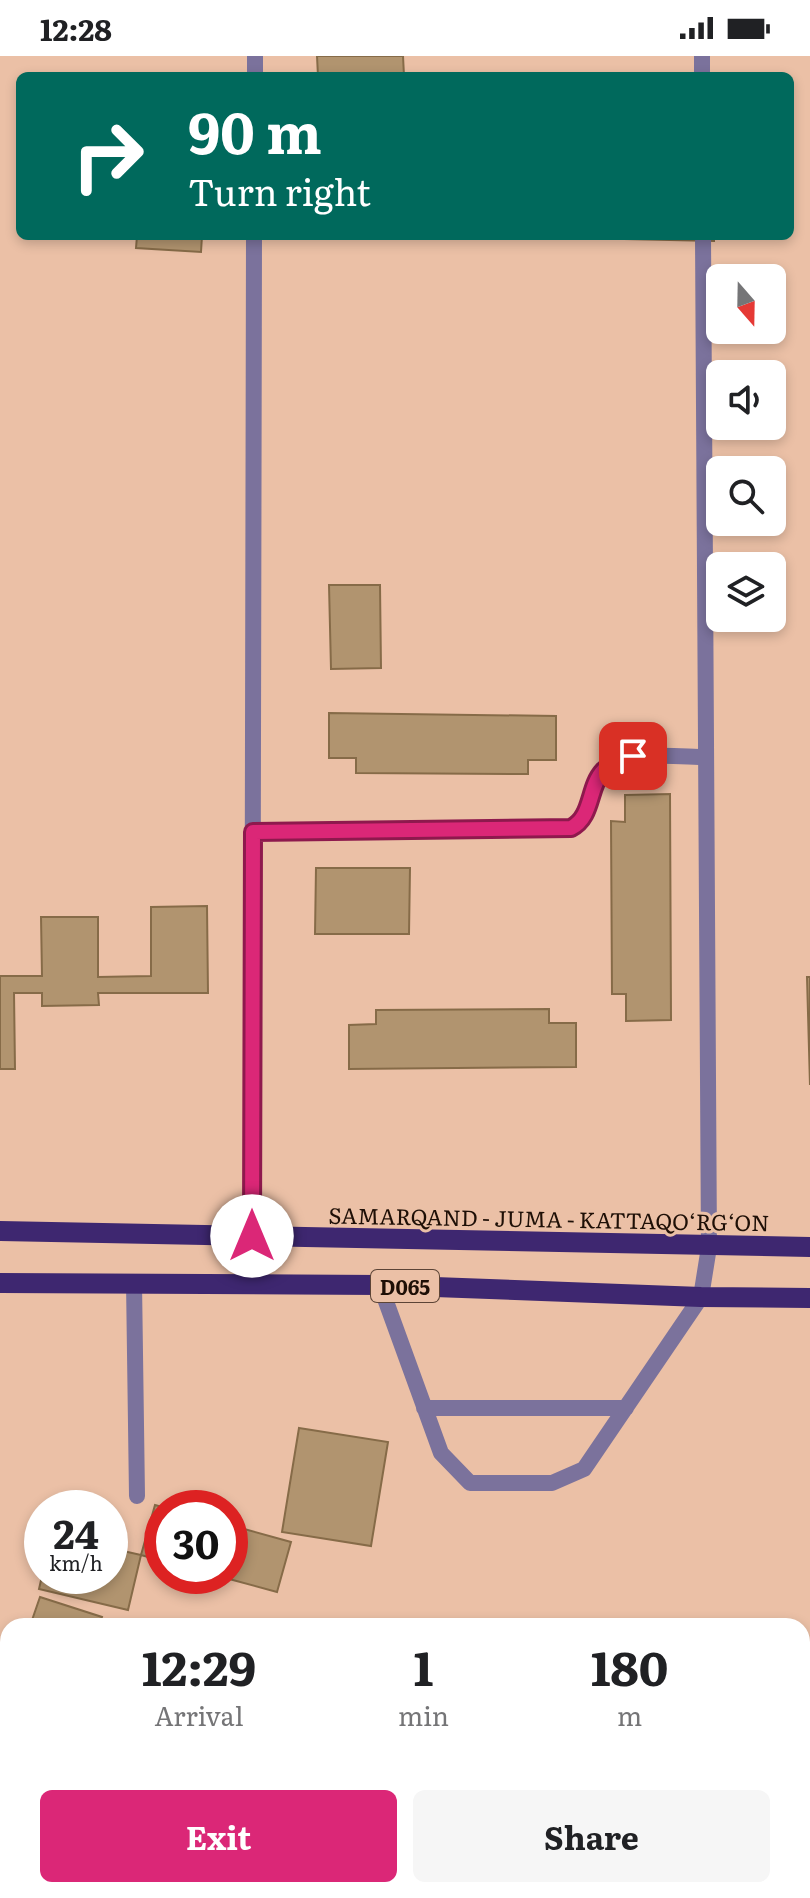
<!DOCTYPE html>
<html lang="en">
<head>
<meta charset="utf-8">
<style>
	:root { --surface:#fff; --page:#f6f6f6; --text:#202124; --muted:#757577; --accent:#db2777 }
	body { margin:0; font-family:Literata,serif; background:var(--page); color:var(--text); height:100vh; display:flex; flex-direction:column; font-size:30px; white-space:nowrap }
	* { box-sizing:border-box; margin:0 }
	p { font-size:26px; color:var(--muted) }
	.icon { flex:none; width:44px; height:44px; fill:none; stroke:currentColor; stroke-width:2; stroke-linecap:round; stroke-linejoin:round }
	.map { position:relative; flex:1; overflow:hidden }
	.drawer { position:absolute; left:0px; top:1562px; width:810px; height:280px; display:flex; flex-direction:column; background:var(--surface); border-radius:24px 24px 0 0; box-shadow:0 4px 12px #0003 }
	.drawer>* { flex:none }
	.top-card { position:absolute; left:16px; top:16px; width:778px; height:168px; border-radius:12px; box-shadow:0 4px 12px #0003; background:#00695c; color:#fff; overflow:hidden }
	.needle { width:52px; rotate:160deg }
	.fabs { position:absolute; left:706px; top:208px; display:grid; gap:16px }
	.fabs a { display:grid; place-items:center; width:80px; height:80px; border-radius:12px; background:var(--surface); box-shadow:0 4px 12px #0003; font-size:40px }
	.speed { position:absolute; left:24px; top:1434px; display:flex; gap:16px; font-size:40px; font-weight:700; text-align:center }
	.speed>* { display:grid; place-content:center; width:104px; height:104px; border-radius:50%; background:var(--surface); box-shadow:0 4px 12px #0003; line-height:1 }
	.speed small { font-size:20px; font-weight:400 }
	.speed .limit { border:12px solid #d22; background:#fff; color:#111 }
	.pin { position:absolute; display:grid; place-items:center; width:68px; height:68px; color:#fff; margin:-34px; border-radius:16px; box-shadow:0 4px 12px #0006 }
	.me { position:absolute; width:88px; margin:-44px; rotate:0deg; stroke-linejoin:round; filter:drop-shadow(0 0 6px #0008) }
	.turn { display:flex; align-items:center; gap:28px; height:168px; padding:0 40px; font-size:36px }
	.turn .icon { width:104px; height:104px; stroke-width:2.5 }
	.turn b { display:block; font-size:56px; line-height:68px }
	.eta { display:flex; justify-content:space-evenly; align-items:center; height:136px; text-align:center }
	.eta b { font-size:48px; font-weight:700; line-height:56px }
	.action { display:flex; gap:16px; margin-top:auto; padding:16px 40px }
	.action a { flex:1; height:92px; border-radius:12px; background:var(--accent); color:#fff; font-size:32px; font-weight:700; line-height:92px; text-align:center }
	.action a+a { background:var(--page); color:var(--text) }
	.status { display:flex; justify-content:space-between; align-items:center; height:56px; padding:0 40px; background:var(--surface); direction:ltr }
	.status svg { height:22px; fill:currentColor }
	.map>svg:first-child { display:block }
	.building { fill:#b1946f; stroke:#866b48; stroke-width:2 }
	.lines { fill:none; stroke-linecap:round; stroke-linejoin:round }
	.service { stroke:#7b729c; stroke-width:16 }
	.minor { stroke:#7b729c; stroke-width:16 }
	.primary { stroke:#3e2770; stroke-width:20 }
	.route-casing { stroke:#8e194d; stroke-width:20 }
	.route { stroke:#db2777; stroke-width:14 }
	.labels { text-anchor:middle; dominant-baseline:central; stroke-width:6; stroke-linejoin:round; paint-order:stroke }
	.shield { fill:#ebc0a6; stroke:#5c4436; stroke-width:2 }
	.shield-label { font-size:20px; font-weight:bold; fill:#1e0f06 }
	.street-label { font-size:22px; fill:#1e0f06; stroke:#ebc0a6 }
</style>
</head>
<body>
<div class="status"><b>12:28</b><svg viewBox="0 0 49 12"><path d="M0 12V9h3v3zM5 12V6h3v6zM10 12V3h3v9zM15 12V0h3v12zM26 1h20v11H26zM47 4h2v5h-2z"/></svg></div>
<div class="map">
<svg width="810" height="1842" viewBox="0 0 810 1842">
	<rect width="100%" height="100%" fill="#ebc0a6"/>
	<path class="building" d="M317 0H403L404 20H318Z
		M137 180H202L201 196 136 192Z
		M625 180H714V185L625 183Z
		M329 529H380L381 612 331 613Z
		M329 657 556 660V704H528V718L356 717V702H329Z
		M670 738 671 964 626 965V938H612L611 765 625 766V739Z
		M316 812H410L409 878H315Z
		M207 850 208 937H98L99 949 42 950V937H14L15 1013H0V920H42L41 861H98V921L151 920V851Z
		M807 921H810V1029Z
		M549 953V967H576V1011L349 1013V969L376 968V954Z
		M299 1372 388 1386 371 1490 282 1476Z
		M155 1449 166 1452H162V1505L141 1499Z
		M230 1469 291 1486 277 1536 218 1520H230Z
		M110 1492 141 1499 128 1554 39 1533 42 1520H110Z
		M40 1541 102 1561 99 1570H30Z
		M8 1638V1834H13L10 1842H0V1663Z
		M810 1685V1789L803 1686Z
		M549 1834H794L795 1842H550Z"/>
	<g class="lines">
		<path class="service" d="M134 1226 137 1440
			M380 1229 441 1397 470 1427H552L584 1413 701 1241
			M424 1352H626"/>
		<path class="minor" d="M702 0V20
			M255 20V0
			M253 776 571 772C583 766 587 755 591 743 594 735 596 726 600 719 615 692 678 701 706 701
			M252 1180 254 180
			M701 1241 709 1191 703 180"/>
		<path class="primary" d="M0 1175 810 1191
			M0 1227 380 1229 701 1241 810 1242"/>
	</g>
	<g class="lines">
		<defs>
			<path id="route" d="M252 1180 253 776 571 772C593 761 588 731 603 715 611 706 622 704 633 700"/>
		</defs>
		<use href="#route" class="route-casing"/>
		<use href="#route" class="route"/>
	</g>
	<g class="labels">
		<rect class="shield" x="371" y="1214" width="68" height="32" rx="6"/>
		<g class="shield-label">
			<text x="405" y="1230">D065</text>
		</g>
		<g class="street-label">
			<text transform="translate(549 1162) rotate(1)">SAMARQAND - JUMA - KATTAQO‘RG‘ON</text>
		</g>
	</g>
</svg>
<div class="fabs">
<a><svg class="needle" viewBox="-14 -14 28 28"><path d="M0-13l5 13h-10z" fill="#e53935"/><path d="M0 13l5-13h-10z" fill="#757577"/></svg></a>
<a><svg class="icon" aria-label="sound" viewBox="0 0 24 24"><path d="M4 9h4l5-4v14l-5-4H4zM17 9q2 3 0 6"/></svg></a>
<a><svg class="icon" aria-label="search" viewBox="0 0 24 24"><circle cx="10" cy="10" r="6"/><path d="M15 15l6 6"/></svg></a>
<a><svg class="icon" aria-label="layers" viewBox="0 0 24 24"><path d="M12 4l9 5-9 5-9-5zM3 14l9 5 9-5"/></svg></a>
</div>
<div class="speed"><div>24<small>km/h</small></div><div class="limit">30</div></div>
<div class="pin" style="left:633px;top:700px;background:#d93025"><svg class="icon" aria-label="arrive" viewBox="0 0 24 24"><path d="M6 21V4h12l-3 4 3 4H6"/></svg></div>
<svg class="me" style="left:252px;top:1180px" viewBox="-20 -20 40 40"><circle r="19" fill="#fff"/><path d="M0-13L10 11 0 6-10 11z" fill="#db2777"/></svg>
<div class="top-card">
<div class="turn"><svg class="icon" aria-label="right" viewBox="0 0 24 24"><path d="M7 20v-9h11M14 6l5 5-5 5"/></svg><div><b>90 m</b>Turn right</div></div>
</div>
<section class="drawer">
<div class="eta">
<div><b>12:29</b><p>Arrival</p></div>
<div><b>1</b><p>min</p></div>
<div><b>180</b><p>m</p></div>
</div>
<div class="action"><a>Exit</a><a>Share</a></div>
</section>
</div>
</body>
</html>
